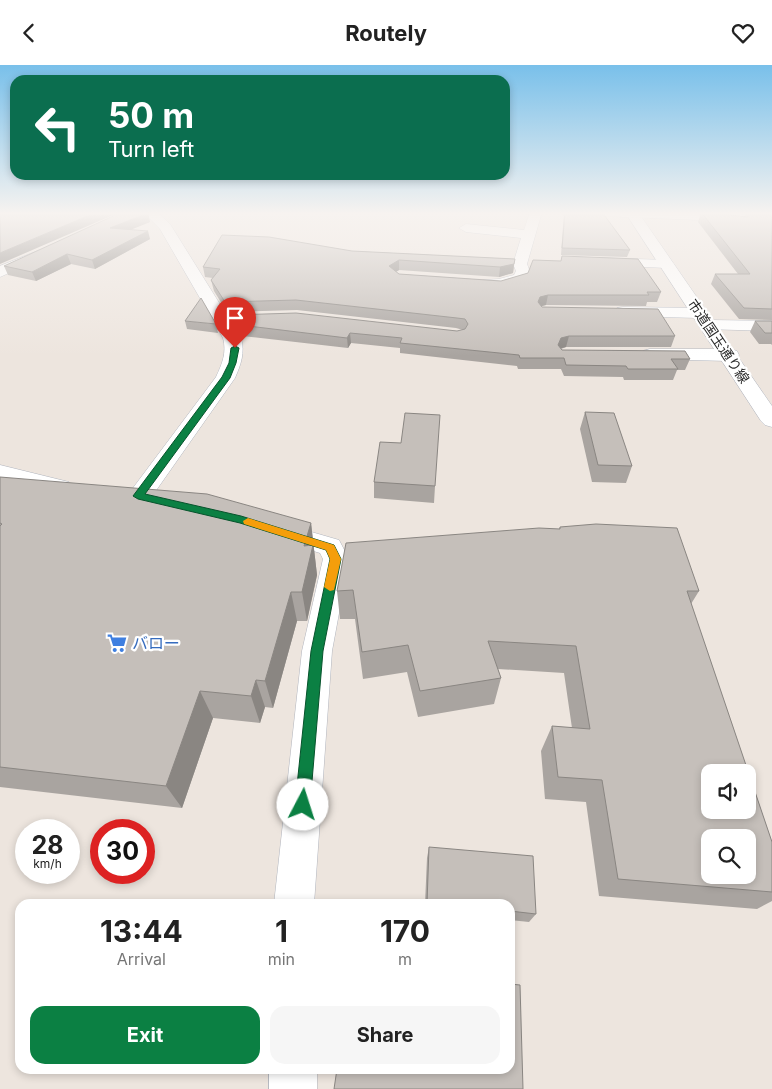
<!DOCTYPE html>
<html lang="en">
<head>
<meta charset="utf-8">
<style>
	:root { --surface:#fff; --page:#f6f6f6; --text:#222; --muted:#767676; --accent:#0b8043 }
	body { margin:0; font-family:Inter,"Noto Sans JP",sans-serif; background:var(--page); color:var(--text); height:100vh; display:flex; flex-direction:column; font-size:19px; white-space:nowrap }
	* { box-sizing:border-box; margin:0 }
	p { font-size:16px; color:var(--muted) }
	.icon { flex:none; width:28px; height:28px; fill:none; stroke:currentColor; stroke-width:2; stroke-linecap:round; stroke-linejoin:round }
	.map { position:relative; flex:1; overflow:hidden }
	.side { position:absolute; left:15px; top:834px; width:500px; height:175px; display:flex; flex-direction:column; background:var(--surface); border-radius:15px; box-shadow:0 2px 8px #0003 }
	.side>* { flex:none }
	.guide { position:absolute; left:10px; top:10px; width:500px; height:105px; border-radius:15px; box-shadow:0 2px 8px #0003; background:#0b6e4f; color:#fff; overflow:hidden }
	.tools { position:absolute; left:701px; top:699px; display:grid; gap:10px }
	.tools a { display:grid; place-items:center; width:55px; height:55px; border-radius:10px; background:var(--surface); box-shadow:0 2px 8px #0003; font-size:25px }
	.speed { position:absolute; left:15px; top:754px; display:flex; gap:10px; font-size:25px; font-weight:700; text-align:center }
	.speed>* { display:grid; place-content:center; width:65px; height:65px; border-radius:50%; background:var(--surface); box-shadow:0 2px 8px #0003; line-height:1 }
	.speed small { font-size:12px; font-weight:400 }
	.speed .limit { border:8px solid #d22; background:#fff; color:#111 }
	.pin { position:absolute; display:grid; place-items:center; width:42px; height:42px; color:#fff; margin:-51px -21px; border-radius:50% 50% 50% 0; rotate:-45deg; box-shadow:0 0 5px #0007 }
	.pin .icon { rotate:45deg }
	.me { position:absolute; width:55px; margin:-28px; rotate:5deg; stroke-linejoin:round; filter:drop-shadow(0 0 4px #0008) }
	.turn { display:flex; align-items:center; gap:18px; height:105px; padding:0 15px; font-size:22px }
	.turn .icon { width:65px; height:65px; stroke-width:2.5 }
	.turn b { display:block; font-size:35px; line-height:42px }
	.eta { display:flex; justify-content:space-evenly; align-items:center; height:85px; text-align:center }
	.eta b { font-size:30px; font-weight:700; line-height:35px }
	.cta { display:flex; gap:10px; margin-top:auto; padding:10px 15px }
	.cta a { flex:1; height:58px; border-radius:15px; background:var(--accent); color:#fff; font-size:20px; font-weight:700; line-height:58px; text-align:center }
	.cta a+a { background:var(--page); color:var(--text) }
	header { display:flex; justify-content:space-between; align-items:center; height:65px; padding:0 15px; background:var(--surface); font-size:22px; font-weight:700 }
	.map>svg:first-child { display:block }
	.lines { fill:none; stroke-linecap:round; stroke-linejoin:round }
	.minor-casing { stroke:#b1b5be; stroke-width:1 }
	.tertiary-casing { stroke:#b1b5be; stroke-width:1 }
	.minor { fill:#fff; fill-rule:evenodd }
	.tertiary { fill:#fff; fill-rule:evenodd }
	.wall { fill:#a9a4a0 }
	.shaded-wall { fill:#8a8682 }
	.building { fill:#c5bfba; stroke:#8a8682; fill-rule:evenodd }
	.route { fill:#0b8043; stroke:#07532c }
	.slow { fill:#f59e0b }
	.labels { text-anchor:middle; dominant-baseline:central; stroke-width:4.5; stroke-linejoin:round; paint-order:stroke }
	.far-street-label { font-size:14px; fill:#2b2b2b; stroke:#fff }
	.shop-label { font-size:16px; fill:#366cbe; stroke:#fff; text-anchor:start }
</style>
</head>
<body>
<header><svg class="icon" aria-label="back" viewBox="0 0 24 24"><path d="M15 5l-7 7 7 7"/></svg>Routely<svg class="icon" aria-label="heart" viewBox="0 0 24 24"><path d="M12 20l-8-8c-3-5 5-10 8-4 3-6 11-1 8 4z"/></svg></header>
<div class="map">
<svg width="772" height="1024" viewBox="0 0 772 1024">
	<rect width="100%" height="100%" fill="#ede5de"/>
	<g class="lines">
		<defs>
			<path id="minor" d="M143 147H157L170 159 241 273C245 288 241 299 235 313L148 437 139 439 130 437 127 431 216 312C222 299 227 288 223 273L160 164Z
				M530 147H542L527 199C530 206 531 210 526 216L500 224 483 221 480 218 483 215 499 214 514 210 516 206 513 199 521 173 466 167 459 163 466 159 524 165Z
				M597 147 772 150V158L603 151Z
				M40 185 45 186 47 189 45 192 0 212V201Z
				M604 193 667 195 674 199 667 203 599 200 597 197 599 194Z
				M623 242 700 243 706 244 708 248 706 252 700 253 617 251 615 247 617 243Z
				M709 255 772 256V266L703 264 700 260 703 256Z
				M650 284H730L737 286 739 290 737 294 730 296 643 294 641 290 643 286Z
				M0 400 69 417 73 423 69 429 61 431 0 415Z
				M277 457 339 475 349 494 332 586 314 839H274L302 586 323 494 320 488 268 472 264 466 268 460Z
				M269 1004H317V1024H269Z"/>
			<path id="tertiary" d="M625 147H638L772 341V362L765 360 761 356Z"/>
		</defs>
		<use href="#minor" class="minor-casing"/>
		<use href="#tertiary" class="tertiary-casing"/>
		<use href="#minor" class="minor"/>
		<use href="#tertiary" class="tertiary"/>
	</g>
	<path class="wall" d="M564 147H602L630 185 627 192 561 190Z
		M701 147 744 152 746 149 772 150V255L739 254 711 219 715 209H738L698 157Z
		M733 147H772V149Z
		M148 148 150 157 131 164 150 174 95 204 71 199 36 216 8 210 4 201Z
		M352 186 515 194 513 208 499 212 399 205 396 207 399 209 501 216 528 208 561 196 562 191 661 227 657 237H647L646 241 546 240 541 241 542 242 675 271 671 282H566L561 284 562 285 690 294 685 305H677L673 315H624L623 312 564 311 561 304H518L517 301 400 288V283L351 278 348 283 242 271 235 261 233 250 457 266 463 265 456 263 297 245 227 247 214 226 211 215 213 213 205 212 203 202Z
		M185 256 216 259 218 268 187 264Z
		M755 256H772V280L771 279H759L750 267Z
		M585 347 632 401 626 418 592 417 580 364Z
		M401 378 435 421 434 438 374 433V417Z
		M0 412 311 458 317 510 307 556H297L273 643 265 642 260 658 213 653 182 743 0 722Z
		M560 462 699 526 691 539 772 777V836L757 844 599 831 586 737 545 734 541 686 552 661 572 663 564 608 498 604 501 613 494 639 418 652 407 607 363 614 355 554H340L337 526 559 464Z
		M429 782 536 849 529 857 510 855V839H425L427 793Z"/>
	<path class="shaded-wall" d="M97 147H120L0 199V188Z
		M148 148 150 157 113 172 110 163Z
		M148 166 150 174 95 204 92 195Z
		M67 189 71 199 36 216 32 207Z
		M399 195V205L389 211V201Z
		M514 199 513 208 499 212 500 202Z
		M548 230 546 240 538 242V237L540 232Z
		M350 268 351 278 348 283 347 273Z
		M569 271 566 282 558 284V280L561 273Z
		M311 458 317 510 307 556 302 527 304 481Z
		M291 527 297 556 273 643 265 616Z
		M256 615 265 642 260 658 251 631Z
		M200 626 213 653 182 743 166 721Z"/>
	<path class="building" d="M0 147H97L0 188Z
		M122 147 148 148 110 163 148 166 92 195 67 189 32 207 4 201Z
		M565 147H602L630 185 562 183Z
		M701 147 748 152 746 149 772 150V244L744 243 715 209H750Z
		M222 170 269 172 352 186 515 194 514 199 500 202 399 195 389 201 399 209 501 216 528 208 533 195 561 196 562 191 638 194 661 227H647L649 230H548L540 232 538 237 542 242 658 244 675 271H569L561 273 558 280 562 285 685 286 690 294H671L678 304H628L626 301 566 300 564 293H520L519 290 400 278 402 273 350 268 347 273 240 260 233 250 296 248 457 266 465 264 468 259 465 254 457 253 296 235 225 237 211 215 220 204 203 202Z
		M201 233 216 259 185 256Z
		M755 256H772V268H765Z
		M585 347 614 348 632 401 598 400Z
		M405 348 440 350 435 421 374 417 380 377 401 378Z
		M0 412 207 429 311 458 304 481 313 480 302 527H291L265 616 256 615 251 631 200 626 166 721 0 702V461L2 459 0 458Z
		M596 459 677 463 699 526H687L772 777V827L618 814 602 715 558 712 552 661 590 664 576 581 488 576 501 613 420 626 408 580 362 587 353 525 337 526 346 478 539 463 560 464V462ZM710 708H748V745H710ZM710 772H748V810H710Z
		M429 782 533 791 536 849 510 846V839H438L427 838Z
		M510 919 520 920 523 1024H334L337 1004H510Z"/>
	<linearGradient id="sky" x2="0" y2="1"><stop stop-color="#79c0ea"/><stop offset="0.51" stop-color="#f7f3f0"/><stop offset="1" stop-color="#f7f3f0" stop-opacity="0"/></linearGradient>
	<rect width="772" height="291" fill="url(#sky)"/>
	<path class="route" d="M235 281 239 283 236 298 230 313 145 429 241 451 334 480 341 494 323 586 310 740 308 746 303 748 297 746 295 740 311 586 330 494 326 485 240 458 138 434 133 431 222 312 229 298 231 283Z"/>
	<path class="slow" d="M248 453 334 480 341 494 334 525 330 526 324 522 330 494 326 485 244 459 243 456Z"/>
	<defs>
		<symbol id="supermarket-bare" viewBox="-9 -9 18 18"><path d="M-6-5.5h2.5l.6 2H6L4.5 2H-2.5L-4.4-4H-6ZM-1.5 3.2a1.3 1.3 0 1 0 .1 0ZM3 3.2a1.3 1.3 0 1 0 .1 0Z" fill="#3f7fe0" stroke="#fff" stroke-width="2.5" paint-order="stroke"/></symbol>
	</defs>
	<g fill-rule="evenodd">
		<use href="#supermarket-bare" x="103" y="564" width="28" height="28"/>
	</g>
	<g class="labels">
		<g class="far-street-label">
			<text transform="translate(719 276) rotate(56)">市道国玉通り線</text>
		</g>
		<g class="shop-label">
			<text x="132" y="578">バロー</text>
		</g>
	</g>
</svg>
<div class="tools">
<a><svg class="icon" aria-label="sound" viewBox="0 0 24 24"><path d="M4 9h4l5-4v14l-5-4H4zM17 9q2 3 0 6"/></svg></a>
<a><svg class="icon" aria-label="search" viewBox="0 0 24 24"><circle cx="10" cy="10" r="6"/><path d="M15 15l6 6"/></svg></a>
</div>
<div class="speed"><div>28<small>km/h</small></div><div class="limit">30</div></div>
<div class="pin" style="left:235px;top:283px;background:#d93025"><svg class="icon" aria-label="arrive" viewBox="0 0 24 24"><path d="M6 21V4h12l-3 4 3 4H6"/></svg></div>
<svg class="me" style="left:303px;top:740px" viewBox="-20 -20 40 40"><circle r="19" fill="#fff"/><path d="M0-13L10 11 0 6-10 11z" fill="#0b8043"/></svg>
<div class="guide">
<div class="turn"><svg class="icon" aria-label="left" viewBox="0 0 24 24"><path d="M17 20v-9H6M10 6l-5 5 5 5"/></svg><div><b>50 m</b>Turn left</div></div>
</div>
<section class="side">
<div class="eta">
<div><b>13:44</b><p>Arrival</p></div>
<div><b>1</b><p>min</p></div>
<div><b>170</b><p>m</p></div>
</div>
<div class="cta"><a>Exit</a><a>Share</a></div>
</section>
</div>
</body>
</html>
